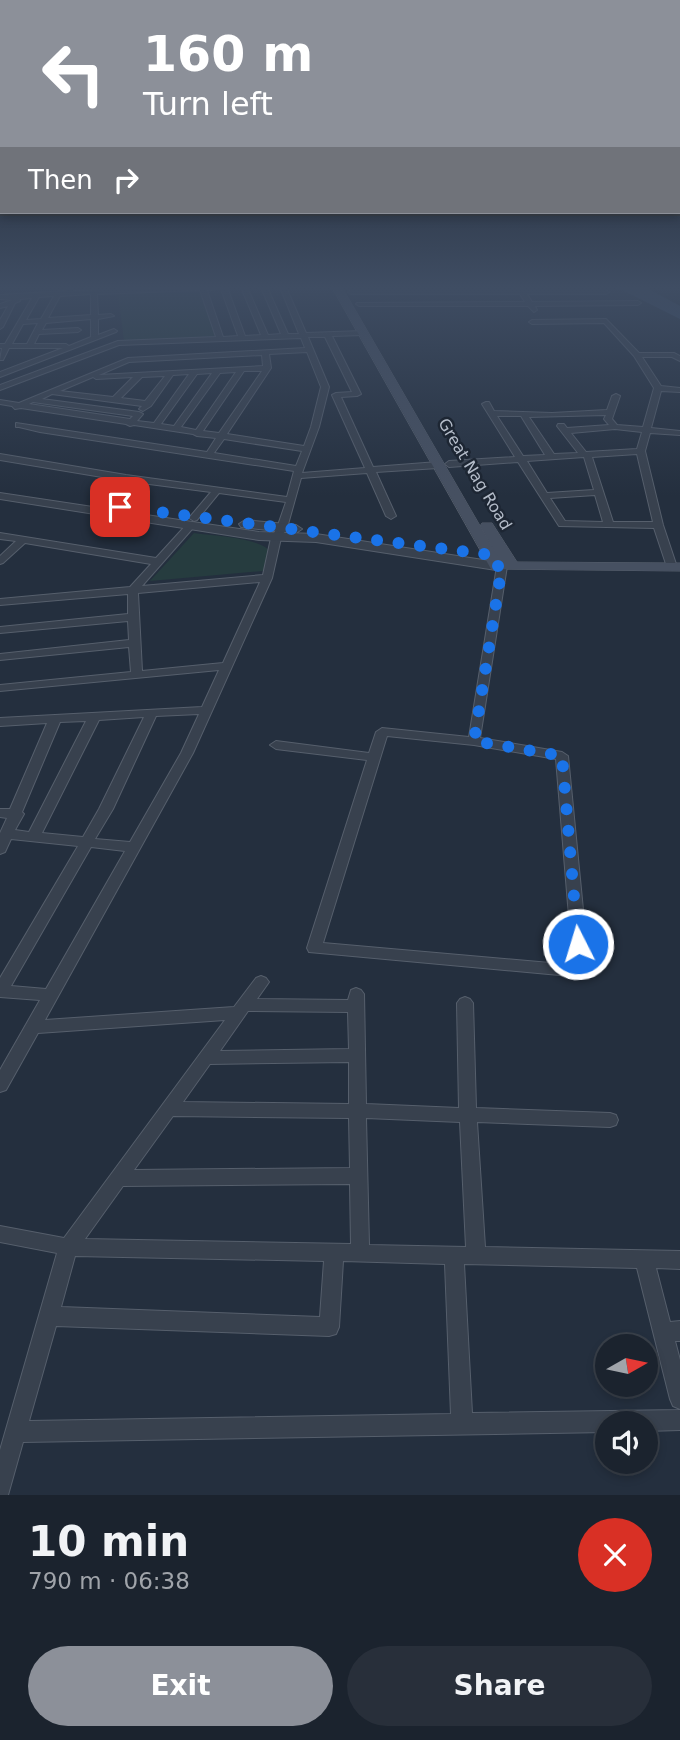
<!DOCTYPE html>
<html lang="en">
<head>
<meta charset="utf-8">
<style>
	:root { --surface:#1b232e; --page:#282f3a; --text:#f1f3f6; --muted:#a0a4aa; --line:#39404a; --accent:#8c9099 }
	body { margin:0; font-family:"DejaVu Sans",sans-serif; background:var(--page); color:var(--text); height:100vh; display:flex; flex-direction:column; font-size:26px; white-space:nowrap }
	* { box-sizing:border-box; margin:0 }
	p { font-size:23px; color:var(--muted) }
	.icon { flex:none; width:38px; height:38px; fill:none; stroke:currentColor; stroke-width:2; stroke-linecap:round; stroke-linejoin:round }
	.map { position:relative; height:1495px; overflow:hidden }
	.panel { display:flex; flex-direction:column; background:var(--surface); flex:1 }
	.panel>* { flex:none }
	.guide { position:absolute; left:0px; top:0px; width:681px; height:214px; box-shadow:0 4px 10px #0003,0 0 0 2px var(--line); background:#8c9099; color:#fff; overflow:hidden }
	.needle { width:46px; rotate:81deg }
	.buttons { position:absolute; left:595px; top:1334px; display:grid; gap:14px }
	.buttons a { display:grid; place-items:center; width:63px; height:63px; border-radius:50%; background:var(--surface); box-shadow:0 4px 10px #0003,0 0 0 2px var(--line); font-size:35px }
	.pin { position:absolute; display:grid; place-items:center; width:60px; height:60px; color:#fff; margin:-30px; border-radius:14px; box-shadow:0 4px 10px #0006 }
	.me { position:absolute; width:77px; margin:-38px; rotate:355deg; stroke-linejoin:round; filter:drop-shadow(0 0 5px #0008) }
	.turn { display:flex; align-items:center; gap:24px; height:147px; padding:0 28px; font-size:32px }
	.turn .icon { width:91px; height:91px; stroke-width:2.5 }
	.turn b { display:block; font-size:49px; line-height:60px }
	.then { display:flex; align-items:center; height:66px; padding:0 28px; background:#0003; gap:14px; font-size:26px }
	.round { display:grid; place-items:center; flex:none; width:74px; height:74px; border-radius:37px; background:var(--page) }
	.summary { display:flex; align-items:center; justify-content:space-between; height:119px; padding:0 28px }
	h1 { font-size:42px; font-weight:700; line-height:52px }
	.button { display:flex; gap:14px; margin-top:auto; padding:14px 28px }
	.button a { flex:1; height:80px; border-radius:42px; background:var(--accent); color:#fff; font-size:28px; font-weight:700; line-height:80px; text-align:center }
	.button a+a { background:var(--page); color:var(--text) }
	.map>svg:first-child { display:block }
	.green { fill:#263c3f }
	.water { fill:#394c67 }
	.lines { fill:none; stroke-linecap:round; stroke-linejoin:round }
	.minor-casing { stroke:#565f6c; stroke-width:2 }
	.tertiary-casing { stroke:#565f6c; stroke-width:2 }
	.secondary-casing { stroke:#565f6c; stroke-width:1 }
	.minor { fill:#38414e; fill-rule:evenodd }
	.tertiary { fill:#38414e; fill-rule:evenodd }
	.secondary { fill:#465061; fill-rule:evenodd }
	.route { stroke:#1a73e8; stroke-width:12; stroke-dasharray:0 21.6 }
	.labels { text-anchor:middle; dominant-baseline:central; stroke-width:5; stroke-linejoin:round; paint-order:stroke }
	.far-street-label { font-size:16px; fill:#b4bcc9; stroke:#1d2633 }
</style>
</head>
<body>
<div class="map">
<svg width="680" height="1495" viewBox="0 0 680 1495">
	<rect width="100%" height="100%" fill="#242f3e"/>
	<path class="green" d="M200 290 215 336 124 341 118 294Z
		M194 533C213 536 264 537 273 555L263 571 150 581Z"/>
	<path class="water" d="M616 287H645L680 306V319Z"/>
	<g class="lines">
		<defs>
			<path id="minor" d="M67 287H73V291L227 287 245 336 261 335 241 287H247L268 335 281 334 261 287H267L288 334H299L280 287H286L306 333 363 331 366 333 363 335 332 336 361 394 357 396 341 397 373 467 438 462 442 465 438 468 376 472 396 516 391 519 386 516 367 473 301 478 287 528 281 538 272 578 193 753 45 1020 234 1007 256 978 261 976 266 978 269 982 257 999 348 1000 351 990 356 988 361 990 364 994 366 1104 459 1108 457 1003 460 999 465 997 470 999 473 1003 476 1108 610 1113 616 1115 618 1120 616 1125 610 1127 477 1122 485 1247 680 1251V1269L656 1268 670 1322 680 1321V1341H675L680 1360V1409L673 1406 670 1399 637 1268 464 1264 472 1413 680 1410V1430L646 1431V1423H607V1432L23 1442 8 1495H0V1450L57 1253 0 1242V1226L64 1238 225 1020 38 1033 6 1090 0 1092V1070L40 1000 0 997V978L78 846 11 839 5 852 0 854V833L7 818 0 817V809H10L47 723 0 726V718L202 707 219 670 0 691V685L131 672 129 647 0 660V654L129 640 128 621 0 633V627L128 614V594L0 605V599L130 587 151 564 25 543 3 563 0 564V556L16 541 0 539V533L156 558 187 524H193V528L142 586 263 575 271 538 277 528 286 502 219 493 197 520 194 521 189 518 211 492 126 481 0 460V454L126 475 287 497 294 471 40 432 19 427H16V423L207 452 216 438 197 436 193 434 134 425 130 426 126 424 21 408 15 409 12 406 0 404V400L19 403 128 358 305 348 301 338 119 345 0 390V385L118 341 216 337 200 290 97 294 98 315 111 314 114 316 98 319V335L114 329 117 331 116 332 0 377V372L63 348H9L3 360H0L2 348H0V344H5L32 298 20 299V301L15 303 3 327 0 329V320L8 306 0 308V304L12 300 0 299V295L66 291ZM221 289 238 336 223 337 207 290ZM91 294V315L48 318 60 296ZM54 296 41 319 26 320 39 297ZM91 319V337L69 346 66 344H34L39 334 78 332 81 330 78 328 42 330 46 323ZM38 323 27 344H12L23 324ZM308 337H325L352 392 336 393 332 395 365 468 302 473 319 427 329 387ZM307 352 321 387 311 427 304 446 227 434 271 368 269 354ZM262 355 263 366 99 375 129 362ZM244 371H262L219 433 203 431ZM236 372 196 430 181 427 220 373ZM212 373 174 426 161 424 197 374ZM189 374 154 423 137 421 143 414 139 412 42 399 52 394 142 406 139 409 143 411 151 406 173 375ZM165 376 145 401 121 398 142 377ZM93 377 96 379 133 377 113 397 60 391ZM33 402 133 416 130 419 29 404ZM224 439 302 451 296 466 214 453ZM260 582 223 663 142 671 138 593ZM199 714 181 753 130 842 95 839 113 809 156 716ZM144 717 99 809 83 837 42 833 99 720ZM86 721 29 832 15 830 24 814 22 812 60 722ZM91 847 125 851 46 989 11 986ZM248 1011 348 1012 349 1049 220 1051ZM349 1062V1104L183 1102 210 1064ZM173 1116 349 1118 350 1168 134 1170ZM366 1118 460 1122 466 1247 369 1245ZM350 1184 351 1244 85 1239 123 1186ZM75 1256 324 1261 320 1317 61 1307ZM343 1261 445 1264 451 1414 29 1421 56 1326 329 1336 336 1334 339 1327Z
				M518 287 524 290H606L609 292 606 294H527L532 302 638 301 641 303 638 305 535 306 537 310 534 312 528 306H359L356 304 357 303 525 302 520 294H351L348 292 351 290H516Z
				M606 319 639 353H674L680 356V361L672 357H642L661 386 680 388V392L661 391 651 428 680 431V435L650 433 645 451 663 525 677 567 676 569 672 570 667 567 654 528 559 526 518 462 449 467 445 464 449 461 515 457 482 404 486 402H489L494 411 552 413 607 410 612 396 616 394 620 396 612 419 617 425 643 427 654 388 634 356 604 323 532 324 529 322 532 320ZM606 415 604 419 609 425 567 428 564 424H558L557 426 578 453 554 454 529 417ZM497 416H521L545 455 523 456ZM615 429 642 432 637 449 586 452 571 433ZM637 454 653 522H613L592 457ZM584 457 594 490 547 493 527 461ZM595 495 603 522 565 521 550 498Z
				M502 563 507 566 480 738 562 752 568 756 589 971 586 975 581 977 309 952 307 948 367 760 276 749 270 745 276 741 369 753 376 732 382 728 469 737 497 566ZM387 736 474 745 556 759 573 965 323 943Z"/>
			<path id="tertiary" d="M0 493 259 532 316 534 496 562 502 566 496 570 316 542 259 540 0 499Z
				M245 520 296 525 302 529 296 533 241 527 239 524Z"/>
			<path id="secondary" d="M332 287H342L501 562 480 526 482 523H492L517 562 680 563V571L491 569Z"/>
		</defs>
		<use href="#minor" class="minor-casing"/>
		<use href="#tertiary" class="tertiary-casing"/>
		<use href="#secondary" class="secondary-casing"/>
		<use href="#minor" class="minor"/>
		<use href="#tertiary" class="tertiary"/>
		<use href="#secondary" class="secondary"/>
	</g>
	<linearGradient id="sky" x2="0" y2="1"><stop stop-color="#141a22"/><stop offset="0.58" stop-color="#3f4d63"/><stop offset="1" stop-color="#3f4d63" stop-opacity="0"/></linearGradient>
	<rect width="680" height="496" fill="url(#sky)"/>
	<g class="lines">
		<path class="route" d="M120 507 492 555 496 566H502L474 741 562 756 578 944"/>
	</g>
	<g class="labels">
		<g class="far-street-label">
			<text transform="translate(475 474) rotate(59)">Great Nag Road</text>
		</g>
	</g>
</svg>
<div class="buttons">
<a><svg class="needle" viewBox="-14 -14 28 28"><path d="M0-13l5 13h-10z" fill="#e53935"/><path d="M0 13l5-13h-10z" fill="#a0a4aa"/></svg></a>
<a><svg class="icon" aria-label="sound" viewBox="0 0 24 24"><path d="M4 9h4l5-4v14l-5-4H4zM17 9q2 3 0 6"/></svg></a>
</div>
<div class="pin" style="left:120px;top:507px;background:#d93025"><svg class="icon" aria-label="arrive" viewBox="0 0 24 24"><path d="M6 21V4h12l-3 4 3 4H6"/></svg></div>
<svg class="me" style="left:578px;top:944px" viewBox="-20 -20 40 40"><circle r="17" fill="#1a73e8" stroke="#fff" stroke-width="3"/><path d="M0-11L8 9 0 5-8 9z" fill="#fff"/></svg>
<div class="guide">
<div class="turn"><svg class="icon" aria-label="left" viewBox="0 0 24 24"><path d="M17 20v-9H6M10 6l-5 5 5 5"/></svg><div><b>160 m</b>Turn left</div></div>
<div class="then">Then<svg class="icon" aria-label="right" viewBox="0 0 24 24"><path d="M7 20v-9h11M14 6l5 5-5 5"/></svg></div>
</div>
</div>
<section class="panel">
<div class="summary"><div><h1>10 min</h1><p>790 m · 06:38</p></div><a class="round" style="background:#d93025;color:#fff"><svg class="icon" aria-label="close" viewBox="0 0 24 24"><path d="M6 6l12 12M18 6L6 18"/></svg></a></div>
<div class="button"><a>Exit</a><a>Share</a></div>
</section>
</body>
</html>
